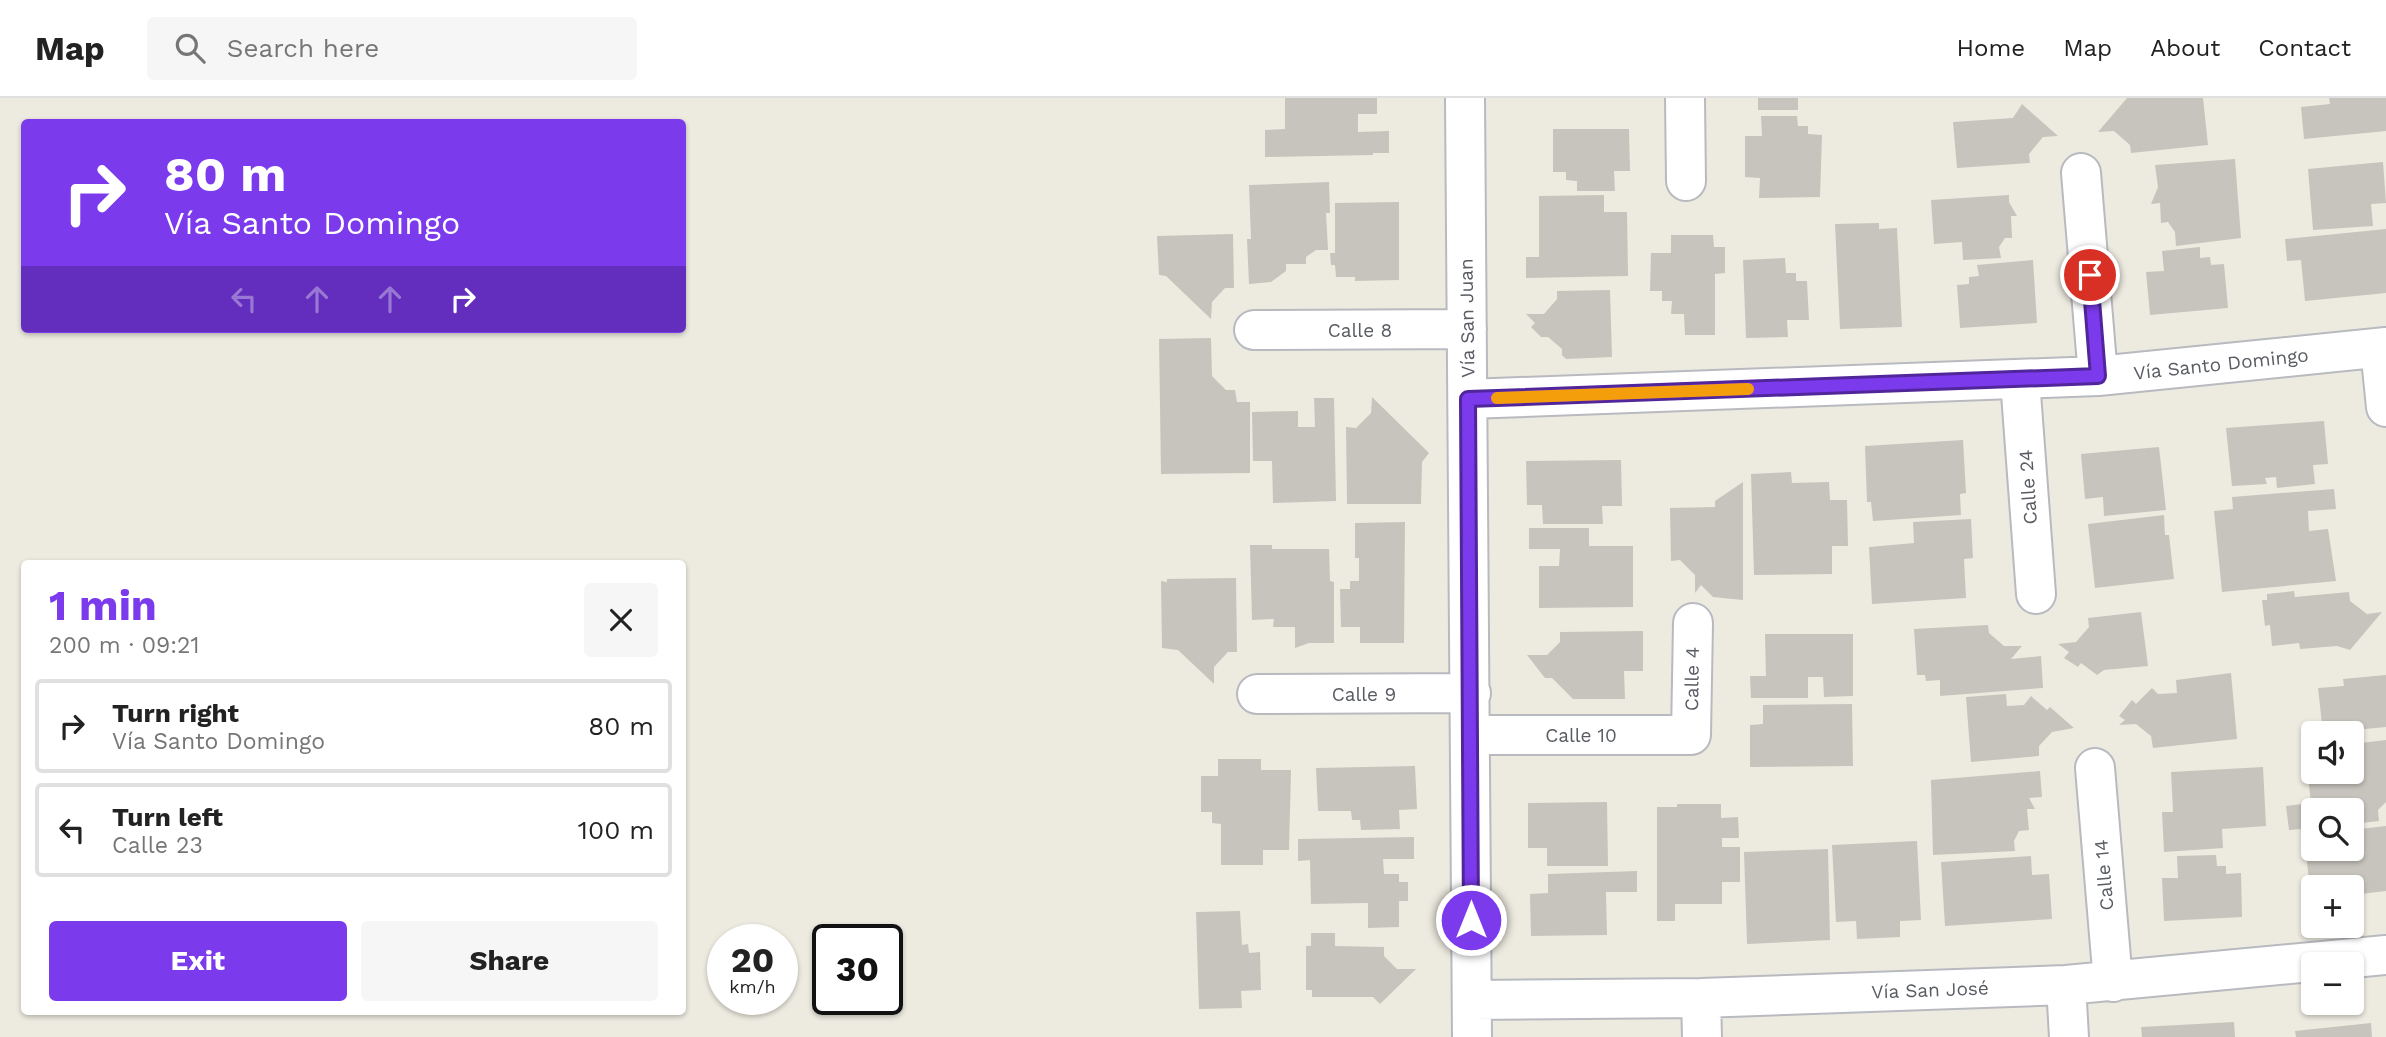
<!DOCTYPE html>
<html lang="en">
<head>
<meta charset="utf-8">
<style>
	:root { --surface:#fff; --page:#f6f6f6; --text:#222; --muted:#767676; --line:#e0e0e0; --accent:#7c3aed }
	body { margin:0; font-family:"Work Sans",sans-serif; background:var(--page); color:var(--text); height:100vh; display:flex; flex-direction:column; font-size:26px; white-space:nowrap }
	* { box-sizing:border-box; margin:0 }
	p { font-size:23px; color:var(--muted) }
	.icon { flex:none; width:38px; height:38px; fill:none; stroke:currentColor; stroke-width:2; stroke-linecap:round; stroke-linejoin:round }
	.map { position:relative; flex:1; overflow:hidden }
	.drawer { position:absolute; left:21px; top:462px; width:665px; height:455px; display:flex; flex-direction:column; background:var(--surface); border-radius:7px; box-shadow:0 2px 5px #0004 }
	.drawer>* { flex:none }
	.top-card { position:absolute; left:21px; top:21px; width:665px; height:214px; border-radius:7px; box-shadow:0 2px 5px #0004; background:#7c3aed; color:#fff; overflow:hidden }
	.buttons { position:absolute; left:2301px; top:623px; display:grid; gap:14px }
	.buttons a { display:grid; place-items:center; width:63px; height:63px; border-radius:7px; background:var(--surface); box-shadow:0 2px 5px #0004; font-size:35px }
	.speed { position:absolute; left:707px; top:826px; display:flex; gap:14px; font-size:35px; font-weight:700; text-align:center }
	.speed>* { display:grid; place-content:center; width:91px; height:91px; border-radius:50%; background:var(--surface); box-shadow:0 2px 5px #0004; line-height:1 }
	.speed small { font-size:18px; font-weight:400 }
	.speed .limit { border:4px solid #111; border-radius:10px; background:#fff; color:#111 }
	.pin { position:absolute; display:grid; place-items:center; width:60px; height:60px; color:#fff; margin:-30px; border:4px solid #fff; border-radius:50%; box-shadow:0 2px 7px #0007 }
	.me { position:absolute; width:77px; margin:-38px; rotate:0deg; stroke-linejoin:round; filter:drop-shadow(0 0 5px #0008) }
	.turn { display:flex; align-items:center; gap:24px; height:147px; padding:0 28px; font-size:32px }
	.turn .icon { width:91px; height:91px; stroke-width:2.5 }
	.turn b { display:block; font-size:49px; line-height:60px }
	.lanes { display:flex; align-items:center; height:66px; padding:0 28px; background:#0003; justify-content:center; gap:35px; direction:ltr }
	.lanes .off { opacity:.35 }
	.round { display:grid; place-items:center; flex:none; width:74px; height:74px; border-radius:7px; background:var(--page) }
	.summary { display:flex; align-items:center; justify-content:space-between; height:119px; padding:0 28px }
	h1 { font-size:42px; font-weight:700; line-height:52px; color:var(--accent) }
	.cta { display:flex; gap:14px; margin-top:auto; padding:14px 28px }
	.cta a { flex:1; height:80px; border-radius:7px; background:var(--accent); color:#fff; font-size:28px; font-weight:700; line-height:80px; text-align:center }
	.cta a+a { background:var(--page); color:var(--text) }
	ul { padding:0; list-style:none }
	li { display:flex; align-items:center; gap:21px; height:94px; margin:0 14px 10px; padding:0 14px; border:4px solid var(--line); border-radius:7px }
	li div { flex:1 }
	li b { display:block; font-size:26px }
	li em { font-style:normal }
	header { display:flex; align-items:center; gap:42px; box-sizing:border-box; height:98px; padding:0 35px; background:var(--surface); border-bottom:2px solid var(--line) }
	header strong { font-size:33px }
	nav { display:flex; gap:38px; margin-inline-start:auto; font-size:24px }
	.search { width:490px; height:63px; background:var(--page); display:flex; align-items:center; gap:18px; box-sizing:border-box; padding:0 24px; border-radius:7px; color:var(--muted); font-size:26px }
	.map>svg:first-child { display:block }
	.building { fill:#c7c4bd }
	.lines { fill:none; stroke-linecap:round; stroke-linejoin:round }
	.minor-casing { stroke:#b8bac0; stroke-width:42 }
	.minor { stroke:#fff; stroke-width:38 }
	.route-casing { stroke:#51269a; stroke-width:18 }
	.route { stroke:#7c3aed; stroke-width:12 }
	.slow { stroke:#f59e0b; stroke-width:12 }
	.labels { text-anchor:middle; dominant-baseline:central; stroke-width:5; stroke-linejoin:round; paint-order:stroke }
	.street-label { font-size:19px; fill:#595c62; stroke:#fff }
</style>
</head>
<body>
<header>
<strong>Map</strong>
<div class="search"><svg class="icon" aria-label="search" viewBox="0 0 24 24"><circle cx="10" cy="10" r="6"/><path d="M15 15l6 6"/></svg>Search here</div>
<nav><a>Home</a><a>Map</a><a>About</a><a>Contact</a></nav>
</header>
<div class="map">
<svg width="2386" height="939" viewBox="0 0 2386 939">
	<rect width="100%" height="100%" fill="#edebe0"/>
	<path class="building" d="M1285 0H1377V16H1358V34L1389 33V55H1373V57L1265 59V32L1285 31Z
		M1758 0H1798V12H1758Z
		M2127 0H2203L2208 47 2131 55 2130 47 2114 33 2098 34Z
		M2329 0H2386V33L2304 41 2301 9 2330 6Z
		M2022 6 2058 38 2043 39 2029 56 2030 65 1957 70 1953 24 2013 20Z
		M1761 18H1797L1798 28H1808V36L1822 37 1820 99 1759 100 1760 80 1745 79V38H1762Z
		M1553 31H1629L1630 73H1614L1615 93H1577V83L1566 82V74H1553Z
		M2235 61 2241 140 2176 148 2175 134 2168 124 2161 125 2160 105 2151 106 2158 89 2155 67Z
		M2383 64 2386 105 2371 106 2373 128 2313 132 2308 71Z
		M1329 84 1330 115H1326L1328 152H1316L1306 159V166H1286V173L1271 184 1249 186 1247 141H1251L1249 87Z
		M1604 97V114H1627L1628 178 1526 180V159H1539V98Z
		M2009 97V104L2017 118H2011L2012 140H2005L1999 149 2001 160 1963 162 1962 144 1934 146 1931 102Z
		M1399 104V182L1355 183V179H1336L1335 167H1331L1330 155H1335V105Z
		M1879 125V131L1897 130 1902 229 1840 231 1835 126Z
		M2386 131V195L2305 203 2301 162 2287 163 2285 141Z
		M1233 136 1234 190H1225L1212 204 1211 221 1166 178 1159 177 1157 138Z
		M1671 137H1713L1714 149H1725V175L1715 176V237H1685L1684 216H1671L1672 203H1662V193H1650L1651 155H1671Z
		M2200 149V160L2210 159 2211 167 2224 166 2228 210 2150 217 2146 174 2164 173 2162 153Z
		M1785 160 1786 175H1796V183H1807L1809 222H1787L1788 239 1746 240 1743 162Z
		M2033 162 2037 225 1960 230 1957 187 1969 186V179L1979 178 1977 167Z
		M1610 192 1612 259 1566 261 1562 257V251L1548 239H1541L1531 229 1535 225 1526 216H1544L1557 201V193Z
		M1211 240 1212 278 1226 292H1235L1237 304H1250V375L1161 376 1159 241Z
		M1372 299 1429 355 1422 364 1421 406H1347L1346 329 1356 330 1371 315Z
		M1314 300H1334L1336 403 1273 405 1272 363H1253L1252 314 1298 313V329H1315Z
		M2324 323 2328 366 2313 367 2315 386 2277 390 2276 379 2265 380 2267 386 2232 388 2226 330Z
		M1963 342 1966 395 1960 396 1961 417 1873 423 1871 404H1867L1865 348Z
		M2159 349 2166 412 2104 418 2103 399 2085 401 2081 356Z
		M1621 362 1622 408H1602L1603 426H1543L1542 407H1527L1526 363Z
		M1791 374 1792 385 1829 384 1830 402H1847L1848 448H1832V476L1754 477 1751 376Z
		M1743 384V502L1713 499 1701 487 1695 495V477L1680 462 1671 463 1670 410 1715 409V403Z
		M2334 391 2336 411 2308 413 2309 433 2328 431 2336 483 2222 494 2214 413 2233 411 2232 399Z
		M2164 417 2165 437H2169L2174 481 2095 490 2088 426Z
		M1971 421 1973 460 1964 461 1966 500 1872 506 1869 449 1914 445 1913 424Z
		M1405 424 1404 545H1360V529H1341L1340 491H1350V483H1359V460H1355V425Z
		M1529 430H1589V448H1633V509L1539 510V468H1559L1560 451H1529Z
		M1250 447H1272V451H1329L1330 483 1334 484V545H1309L1295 550V529H1273L1274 521 1252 522Z
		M1236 480 1237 554H1228L1214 569V586L1178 552 1162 550 1161 483 1167 484V481Z
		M2294 493 2295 499 2349 494 2350 503 2367 516 2382 514 2350 552 2337 548 2300 551 2299 545 2272 548 2270 527 2265 528 2262 502H2267V496Z
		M2141 514 2148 568 2104 572 2097 577 2081 565 2078 569 2064 560 2069 554 2058 546 2076 544 2089 529 2088 520Z
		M1988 527 1989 535 2004 548H2022L2011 561 2041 558 2043 590 1940 598V582L1926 583 1925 577H1917L1914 531Z
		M1643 533V573H1624L1625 601H1573L1552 580H1545L1527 557H1547L1560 544V534Z
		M1765 536H1853V598L1824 599 1823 579H1808V600H1751L1750 578H1766Z
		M2231 575 2237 641 2153 650 2151 638 2136 626 2119 627 2125 622 2119 618 2132 602 2136 606 2152 590 2158 596 2177 595 2176 582Z
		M2386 577V629L2323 635 2318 590 2344 588 2343 581Z
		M2006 596 2007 608 2024 607 2031 598 2047 612 2050 609 2074 630 2052 634 2039 648V658L1971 664 1966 599Z
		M1852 606 1853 668 1750 669V627L1763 626V607Z
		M2386 642V704L2378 712 2379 723 2352 726V712H2314V730L2289 732 2286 708 2311 705 2305 651 2314 650V674H2352V646Z
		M1218 661H1261V672H1291L1289 752H1263V767H1221V726L1212 725V714H1201V678H1218Z
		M1415 668 1417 711 1399 712 1400 731 1361 732 1360 722H1352L1351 713H1318L1316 670Z
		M2263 669 2266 728 2222 731 2223 750 2164 754 2162 714H2173L2171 674Z
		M2040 673 2042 699 2029 700 2035 711H2027L2029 732 2019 733 2014 743 2015 753 1933 757 1931 682Z
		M1607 704 1608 768H1547V750H1528V705Z
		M1677 706H1721V720L1738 719 1739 740H1722V749H1740V784H1722V806H1675V823H1657V709H1677Z
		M2386 728V793L2352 797V789H2314V801H2311L2304 737 2314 736V751H2352V732Z
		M1414 739V761H1383L1384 776H1399V784H1408V803H1399V829L1368 830V805L1311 806 1310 762 1298 763V741Z
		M1917 743 1921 822 1900 823V839L1857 841 1856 823 1836 824 1832 747Z
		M1828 751 1830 842 1747 846 1744 754Z
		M2216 757 2217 768H2226V776L2241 775 2242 819 2164 823 2162 780H2178L2177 758Z
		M2031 758 2032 777 2049 776 2052 821 1945 828 1941 764Z
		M1637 773V794H1606L1607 837 1531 838 1530 796 1548 795V776Z
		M1240 813 1242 847 1248 846 1249 855 1260 854 1261 892 1241 893 1242 910 1199 911 1196 814Z
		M1311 835H1335V848L1384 849V858L1397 871H1416L1380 906 1373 899H1312V892H1306V848H1311Z
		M2234 924 2235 939H2142L2141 929Z
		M2371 925 2372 939H2296L2295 933Z"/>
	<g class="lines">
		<defs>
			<path id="minor" d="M1465 0 1472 939
				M1685 0 1686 83
				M2081 75 2098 278
				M1254 232 1467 231
				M2380 250 2386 309
				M2020 282 2036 496
				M1468 301 2098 278 2386 249
				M1257 596 1471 595
				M1470 637H1691L1693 525
				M2095 670 2113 884
				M2066 887 2069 939
				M1701 900 1702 939
				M1472 902 1701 900 2066 887 2386 857"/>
		</defs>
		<use href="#minor" class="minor-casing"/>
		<use href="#minor" class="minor"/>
	</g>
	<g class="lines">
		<defs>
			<path id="route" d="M1471 822 1468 301 2098 278 2090 177"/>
		</defs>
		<use href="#route" class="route-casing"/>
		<use href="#route" class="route"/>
		<path class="slow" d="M1497 300 1748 291"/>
	</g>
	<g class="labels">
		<g class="street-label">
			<text transform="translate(1467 220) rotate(-91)">Vía San Juan</text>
			<text x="1360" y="232">Calle 8</text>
			<text transform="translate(2221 266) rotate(-6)">Vía Santo Domingo</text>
			<text transform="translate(2028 389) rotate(-94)">Calle 24</text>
			<text transform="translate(1692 581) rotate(-89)">Calle 4</text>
			<text x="1364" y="596">Calle 9</text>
			<text x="1581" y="637">Calle 10</text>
			<text transform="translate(2104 777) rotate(-95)">Calle 14</text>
			<text transform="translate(1930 892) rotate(-2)">Vía San José</text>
		</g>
	</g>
</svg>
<div class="buttons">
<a><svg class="icon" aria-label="sound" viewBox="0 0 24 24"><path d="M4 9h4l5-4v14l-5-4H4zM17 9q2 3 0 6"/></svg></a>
<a><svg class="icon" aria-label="search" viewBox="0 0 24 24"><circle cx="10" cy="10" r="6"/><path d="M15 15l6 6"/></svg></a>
<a>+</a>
<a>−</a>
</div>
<div class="speed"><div>20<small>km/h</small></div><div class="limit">30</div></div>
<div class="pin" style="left:2090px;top:177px;background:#d93025"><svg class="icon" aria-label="arrive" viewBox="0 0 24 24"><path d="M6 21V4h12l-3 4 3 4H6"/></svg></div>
<svg class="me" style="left:1471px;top:822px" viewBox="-20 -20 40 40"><circle r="17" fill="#7c3aed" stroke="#fff" stroke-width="3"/><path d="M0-11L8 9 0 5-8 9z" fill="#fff"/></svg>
<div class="top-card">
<div class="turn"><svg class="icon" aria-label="right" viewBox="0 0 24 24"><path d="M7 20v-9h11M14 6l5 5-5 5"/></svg><div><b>80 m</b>Vía Santo Domingo</div></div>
<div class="lanes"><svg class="icon off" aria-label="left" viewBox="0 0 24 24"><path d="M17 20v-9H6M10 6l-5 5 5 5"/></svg><svg class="icon off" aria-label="ahead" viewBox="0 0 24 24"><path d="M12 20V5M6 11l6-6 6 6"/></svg><svg class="icon off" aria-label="ahead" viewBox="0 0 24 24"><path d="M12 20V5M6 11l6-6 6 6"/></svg><svg class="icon" aria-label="right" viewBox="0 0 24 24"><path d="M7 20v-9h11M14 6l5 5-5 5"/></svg></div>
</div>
<section class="drawer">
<div class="summary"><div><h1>1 min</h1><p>200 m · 09:21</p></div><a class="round"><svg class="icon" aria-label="close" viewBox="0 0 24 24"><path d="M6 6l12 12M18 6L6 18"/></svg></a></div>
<ul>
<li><svg class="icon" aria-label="right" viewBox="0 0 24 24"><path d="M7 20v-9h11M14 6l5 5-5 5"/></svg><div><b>Turn right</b><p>Vía Santo Domingo</p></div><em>80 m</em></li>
<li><svg class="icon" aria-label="left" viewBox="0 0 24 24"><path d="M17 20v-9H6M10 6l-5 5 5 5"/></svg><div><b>Turn left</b><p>Calle 23</p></div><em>100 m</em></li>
</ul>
<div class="cta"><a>Exit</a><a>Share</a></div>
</section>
</div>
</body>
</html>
